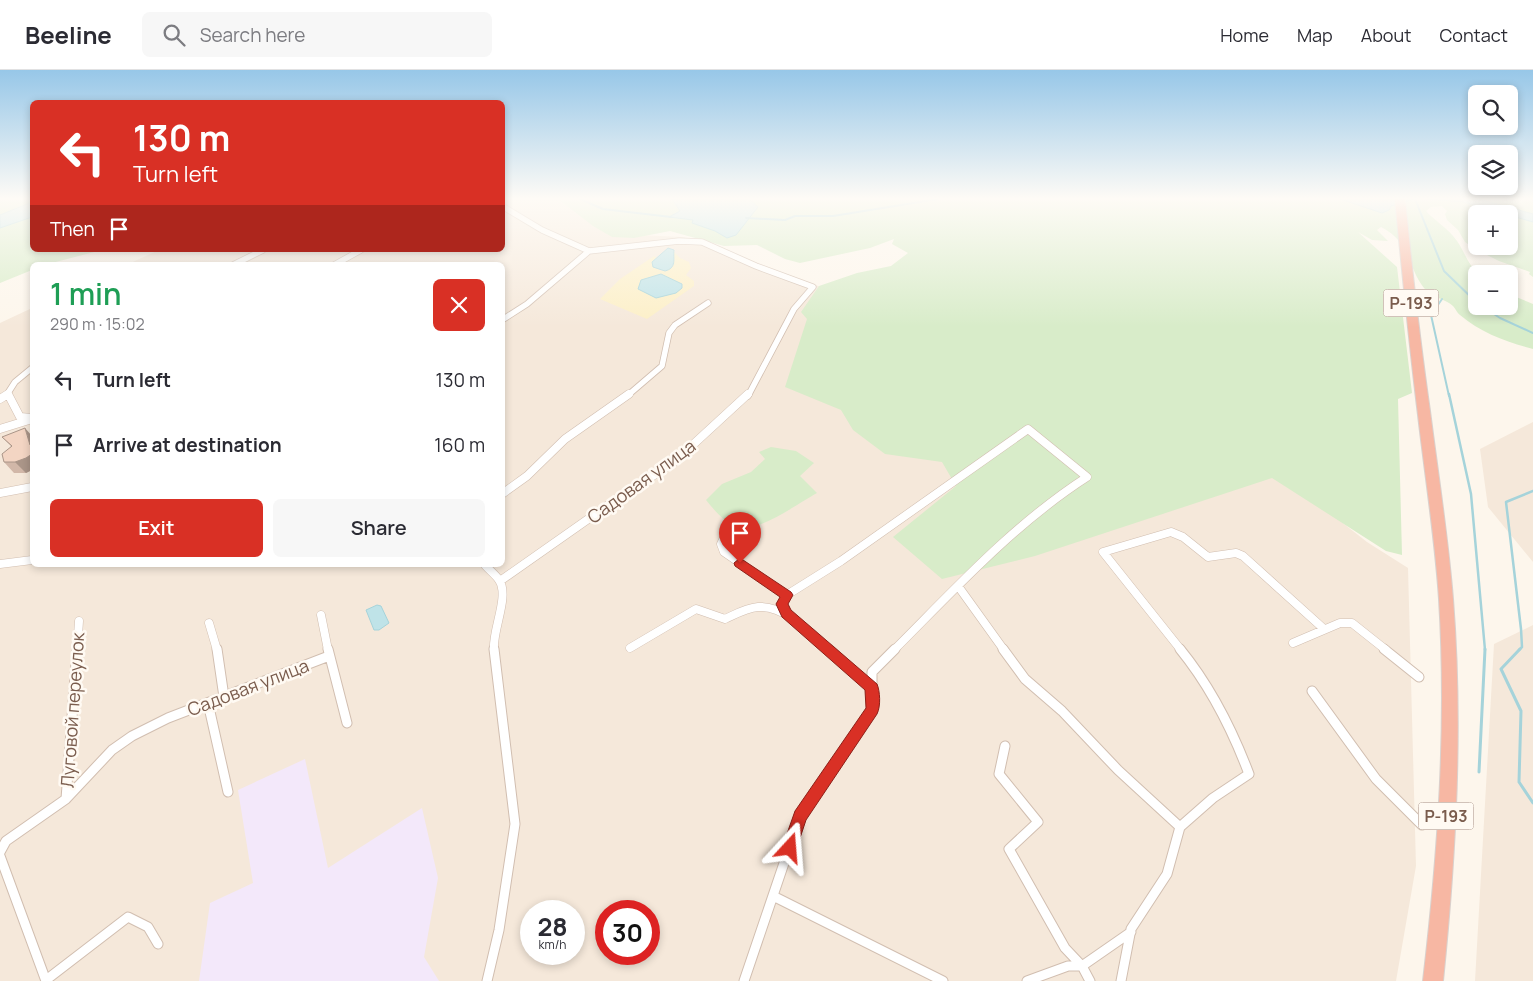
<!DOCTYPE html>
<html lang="en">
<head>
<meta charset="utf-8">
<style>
	:root { --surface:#fff; --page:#f7f7f7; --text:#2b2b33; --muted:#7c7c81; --line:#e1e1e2; --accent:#d93025 }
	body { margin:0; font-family:Manrope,sans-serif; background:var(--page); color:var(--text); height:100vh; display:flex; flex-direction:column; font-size:19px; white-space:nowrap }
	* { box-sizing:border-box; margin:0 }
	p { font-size:16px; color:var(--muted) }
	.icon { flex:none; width:28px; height:28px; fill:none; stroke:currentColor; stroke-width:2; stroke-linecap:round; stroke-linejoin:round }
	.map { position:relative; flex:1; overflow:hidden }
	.details { position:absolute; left:30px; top:192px; width:475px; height:305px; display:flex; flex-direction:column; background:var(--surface); border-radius:8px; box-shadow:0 2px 8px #0003 }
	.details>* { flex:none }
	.hud { position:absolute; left:30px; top:30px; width:475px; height:152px; border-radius:8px; box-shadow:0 2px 8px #0003; background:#d93025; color:#fff; overflow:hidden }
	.controls { position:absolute; left:1468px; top:15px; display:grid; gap:10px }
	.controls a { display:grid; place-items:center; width:50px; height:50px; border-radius:8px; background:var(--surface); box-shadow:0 2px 8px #0003; font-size:25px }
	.speed { position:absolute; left:520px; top:830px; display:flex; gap:10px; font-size:25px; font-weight:700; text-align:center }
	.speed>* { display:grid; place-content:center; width:65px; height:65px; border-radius:50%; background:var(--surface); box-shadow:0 2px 8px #0003; line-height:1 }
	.speed small { font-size:12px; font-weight:400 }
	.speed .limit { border:8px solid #d22; background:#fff; color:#111 }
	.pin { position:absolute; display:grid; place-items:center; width:42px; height:42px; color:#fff; margin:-51px -21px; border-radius:50% 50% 50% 0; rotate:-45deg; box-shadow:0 0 5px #0007 }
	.pin .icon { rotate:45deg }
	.me { position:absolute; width:55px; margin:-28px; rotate:19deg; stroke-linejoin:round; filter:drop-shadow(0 0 4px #0008) }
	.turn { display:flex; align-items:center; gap:18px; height:105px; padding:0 20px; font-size:22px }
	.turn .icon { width:65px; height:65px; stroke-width:2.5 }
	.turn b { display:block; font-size:35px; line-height:42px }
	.then { display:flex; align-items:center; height:48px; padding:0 20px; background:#0003; gap:10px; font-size:19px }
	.round { display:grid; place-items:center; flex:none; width:52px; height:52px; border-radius:8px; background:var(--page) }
	.summary { display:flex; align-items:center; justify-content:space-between; height:85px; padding:0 20px }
	h1 { font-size:30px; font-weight:600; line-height:38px; color:#1e9e55 }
	.primary-button { display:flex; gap:10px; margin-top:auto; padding:10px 20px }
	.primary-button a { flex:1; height:58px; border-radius:8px; background:var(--accent); color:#fff; font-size:20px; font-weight:600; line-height:58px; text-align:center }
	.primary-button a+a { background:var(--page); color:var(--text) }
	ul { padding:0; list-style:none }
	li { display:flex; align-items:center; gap:15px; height:65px; padding:0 20px }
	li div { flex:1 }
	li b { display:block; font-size:19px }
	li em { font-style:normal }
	header { display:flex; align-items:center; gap:30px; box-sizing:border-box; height:70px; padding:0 25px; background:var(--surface); border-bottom:1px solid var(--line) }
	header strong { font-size:24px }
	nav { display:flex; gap:28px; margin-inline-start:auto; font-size:18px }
	.search { width:350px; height:45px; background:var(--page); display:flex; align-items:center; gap:12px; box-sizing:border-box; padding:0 18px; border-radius:8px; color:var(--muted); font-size:19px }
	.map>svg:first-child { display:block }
	.residential { fill:#f5e8da; fill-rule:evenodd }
	.education { fill:#f3e8fa }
	.green { fill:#d8ecc9; fill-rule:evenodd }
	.sand { fill:#fcefc7 }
	.water { fill:#bfe3e8; stroke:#a5d3da }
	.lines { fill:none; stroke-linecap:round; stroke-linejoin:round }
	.stream-far2 { stroke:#a5d3da; stroke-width:2 }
	.stream-far1 { stroke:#a5d3da; stroke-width:2.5 }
	.stream { stroke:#a5d3da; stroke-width:3 }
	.street-far2-casing { stroke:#d1beb0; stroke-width:7 }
	.street-far1-casing { stroke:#d1beb0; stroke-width:9 }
	.street-casing { stroke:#d1beb0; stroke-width:11 }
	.highway-casing { stroke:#dad1cd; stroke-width:2 }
	.street-far2 { stroke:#fff; stroke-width:5.5 }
	.street-far1 { stroke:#fff; stroke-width:8 }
	.street { stroke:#fff; stroke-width:9 }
	.highway { fill:#f7b7a3; fill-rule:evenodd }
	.wall { fill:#d1b7a8 }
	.shaded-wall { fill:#aa9588 }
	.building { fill:#f3d5c3; stroke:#aa9588 }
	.route { fill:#d93025; stroke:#8d1f18 }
	.labels { text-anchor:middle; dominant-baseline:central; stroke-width:5; stroke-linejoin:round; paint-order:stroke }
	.shield { fill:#fffaf3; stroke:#a28b7f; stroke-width:1 }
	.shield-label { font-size:16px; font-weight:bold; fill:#7a5c4d }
	.street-label { font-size:18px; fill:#7a5c4d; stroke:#fffaf3 }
</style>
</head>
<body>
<header>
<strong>Beeline</strong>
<div class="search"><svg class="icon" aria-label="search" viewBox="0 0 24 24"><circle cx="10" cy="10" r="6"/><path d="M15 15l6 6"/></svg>Search here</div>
<nav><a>Home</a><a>Map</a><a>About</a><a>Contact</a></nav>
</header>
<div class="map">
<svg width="1533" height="911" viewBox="0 0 1533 911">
	<rect width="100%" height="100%" fill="#fdf6ec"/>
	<path class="residential" d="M503 129H562L615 164 683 167 784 206 825 218 1275 400 1367 472 1408 498 1416 796 1396 911H0V253L32 238V495H502V195H126L159 180H502ZM531 841H574V884H531ZM606 841H649V884H606Z
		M1533 352V492L1488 437 1480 379Z
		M1533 555V911H1475L1494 574Z"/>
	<path class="education" d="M305 689 328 798 422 738 438 808 424 887 439 911H199L210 833 253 813 238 720Z"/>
	<path class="green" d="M0 129H32V180H102L44 195H32V200L0 213Z
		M558 129H1533V207L1529 204 1530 202 1499 191 1475 179 1465 172 1458 160 1447 150 1445 144 1447 141 1442 136 1431 137 1426 141C1435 151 1448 158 1457 171 1465 182 1467 194 1479 204H1476V236H1509V224L1533 234V279C1507 272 1481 263 1460 245 1457 243 1456 239 1453 236 1444 228 1432 228 1424 218 1407 196 1411 172 1381 157L1377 160 1388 171 1372 170 1358 162 1397 197 1412 323 1398 329 1402 485 1386 481 1272 408 1035 486 942 509 893 467 956 416 942 392 885 384 853 360 841 340 785 317 807 249 801 242 819 216 857 203 891 196 908 183 892 174 894 169 870 178 800 193 785 189 757 175 724 176 670 161 634 168 612 167 593 156ZM1476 144H1509V176H1476Z
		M771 377 796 381 814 393 800 406 817 423C799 433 763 459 743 458 728 457 714 440 706 430L722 414 751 402 765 389 759 382Z"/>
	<path class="sand" d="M674 182 680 188 689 192 691 198 686 205 694 211V216L647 249 600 229 620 209 654 186 657 188 652 196 661 201 673 195Z"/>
	<path class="water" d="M672 129H749L758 137 736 165 727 168 715 161 692 153 693 150 669 147 680 141Z
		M1340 129H1414L1391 136 1389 140 1382 143Z
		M1425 129H1479L1533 144V152L1463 132Z
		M32 132V147L0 158V145Z
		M668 178 674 180C673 189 677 198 665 201L653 197 652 192Z
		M661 204 682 214V218L676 223 656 228 638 219 641 210Z
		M377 535 381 536 389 553 379 560H374L366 540Z"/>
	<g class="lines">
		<path class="stream-far2" d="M580 129 603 139 671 147
			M1415 129 1444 201 1476 232
			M746 148 785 150 795 146H833L938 129
			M1442 229 1431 245 1449 326
			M1482 236 1500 248 1533 263"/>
		<path class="stream-far1" d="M1449 324 1471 424 1485 580
			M1519 580 1522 577 1521 559 1506 432 1533 421"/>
		<path class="stream" d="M1520 579 1501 599 1521 641 1519 712 1533 733
			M1479 702 1485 579"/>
		<defs>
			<path id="street-far2" d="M502 136 542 160 589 181 679 171 702 172 756 196 813 217 794 239 748 326
				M233 195 263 180
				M334 195 361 180
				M502 250 527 234 589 181
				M6 326 15 312 32 298
				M627 326 662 296 669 263 675 255 708 233"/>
			<path id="street-far1" d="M8 324 20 347 32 348
				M0 329 8 324
				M0 359 29 350
				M0 423 32 417
				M502 424 527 406 565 369 629 324
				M725 466 721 474 724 482 787 525
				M0 494 32 490
				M485 495C489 500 495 504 499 510 510 526 492 560 494 580
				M500 511 621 426 673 393 748 324
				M958 516 1004 580
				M787 543 783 532 790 523 841 491 1028 359 1087 407C1014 454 955 519 894 580
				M321 545 328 580
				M209 553 217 580
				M1293 573 1340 553H1352L1386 580
				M630 578 696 539 725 549C736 544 746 538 758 537 785 535 812 564 831 580
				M77 580 79 551
				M1181 580 1103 482 1171 462 1183 467 1208 487 1236 483 1243 486 1324 559"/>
			<path id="street" d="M217 579 224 627
				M328 579 347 653
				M829 579 872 618
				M1003 579 1025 609 1062 641 1118 700 1180 757
				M1384 579 1419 607
				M1312 621 1376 709 1422 755
				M208 633 228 722
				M1005 676 999 704 1038 752 1009 779 1065 878 1082 896 1131 862
				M66 729 77 579
				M0 782 6 771 66 729 112 680 132 666 168 648 329 586
				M0 786 46 911
				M773 826 943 911
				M46 910 128 847 148 857 158 874
				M487 911 499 860 515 754 494 579
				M744 911 800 746 872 640V602L895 579
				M1027 911 1068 896H1082L1090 911
				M1121 911 1131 859 1167 804 1180 757 1213 728 1249 704C1232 659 1211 617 1180 579"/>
			<path id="highway" d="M1395 129H1405C1412 200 1420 271 1430 341 1438 404 1448 466 1453 529 1463 656 1456 784 1443 911H1423C1438 784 1447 657 1439 529 1435 468 1425 406 1418 345 1409 273 1402 201 1395 129Z"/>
		</defs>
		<use href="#street-far2" class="street-far2-casing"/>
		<use href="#street-far1" class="street-far1-casing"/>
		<use href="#street" class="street-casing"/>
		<use href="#highway" class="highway-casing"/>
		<use href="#street-far2" class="street-far2"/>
		<use href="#street-far1" class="street-far1"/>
		<use href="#street" class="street"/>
		<use href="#highway" class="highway"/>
	</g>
	<path class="wall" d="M32 366V400L26 403H14L4 392 11 376 2 367Z"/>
	<path class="shaded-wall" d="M25 358 32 366V377L30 375Z
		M32 384V400L26 403 15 392Z"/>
	<path class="building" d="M25 358 30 375 32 374V384L26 388 15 392H4L2 384 12 376 2 367Z"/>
	<linearGradient id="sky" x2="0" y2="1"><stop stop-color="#97c7e8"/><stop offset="0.5" stop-color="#fefbf6"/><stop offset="1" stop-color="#fefbf6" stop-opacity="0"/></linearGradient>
	<rect width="1533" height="257" fill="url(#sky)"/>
	<path class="route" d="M740 488 791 522 793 525 788 534 791 540 877 614C880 621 881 636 877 644L806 750 795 783 790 786 784 783 782 778 795 741 866 638 865 620 782 547 776 534 780 527 735 496 734 493Z"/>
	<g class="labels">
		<g class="shield">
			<rect x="1383.5" y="219.5" width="55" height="27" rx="4"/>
			<rect x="1418.5" y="732.5" width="55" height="27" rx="4"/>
		</g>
		<g class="shield-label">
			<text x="1411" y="233">Р-193</text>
			<text x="1446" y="746">Р-193</text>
		</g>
		<g class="street-label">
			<text transform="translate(641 411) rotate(-36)">Садовая улица</text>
			<text transform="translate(248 617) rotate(-21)">Садовая улица</text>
			<text transform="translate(72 640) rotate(-86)">Луговой переулок</text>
		</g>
	</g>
</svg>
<div class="controls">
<a><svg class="icon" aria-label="search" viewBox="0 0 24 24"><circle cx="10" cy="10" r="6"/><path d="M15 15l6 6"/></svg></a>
<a><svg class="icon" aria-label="layers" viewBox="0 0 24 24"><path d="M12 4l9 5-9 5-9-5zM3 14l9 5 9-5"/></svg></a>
<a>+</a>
<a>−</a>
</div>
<div class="speed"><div>28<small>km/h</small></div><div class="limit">30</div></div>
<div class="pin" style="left:740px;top:493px;background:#d93025"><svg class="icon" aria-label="arrive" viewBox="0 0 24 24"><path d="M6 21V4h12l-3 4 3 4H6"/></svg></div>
<svg class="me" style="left:790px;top:778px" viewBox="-20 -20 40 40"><path d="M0-17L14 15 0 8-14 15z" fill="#d93025" stroke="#fff" stroke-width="4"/></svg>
<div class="hud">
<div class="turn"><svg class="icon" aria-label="left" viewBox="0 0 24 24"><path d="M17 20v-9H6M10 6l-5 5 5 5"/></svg><div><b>130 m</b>Turn left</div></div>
<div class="then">Then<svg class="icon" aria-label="arrive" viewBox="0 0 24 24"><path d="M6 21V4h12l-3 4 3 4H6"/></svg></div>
</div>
<section class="details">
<div class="summary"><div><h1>1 min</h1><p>290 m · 15:02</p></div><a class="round" style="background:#d93025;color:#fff"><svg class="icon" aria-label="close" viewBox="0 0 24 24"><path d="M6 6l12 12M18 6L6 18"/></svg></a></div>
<ul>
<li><svg class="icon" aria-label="left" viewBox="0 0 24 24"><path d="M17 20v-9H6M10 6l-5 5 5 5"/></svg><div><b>Turn left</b></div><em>130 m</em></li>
<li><svg class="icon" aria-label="arrive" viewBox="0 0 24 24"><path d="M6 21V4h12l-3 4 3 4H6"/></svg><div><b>Arrive at destination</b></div><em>160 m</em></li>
</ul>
<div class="primary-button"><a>Exit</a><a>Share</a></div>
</section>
</div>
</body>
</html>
